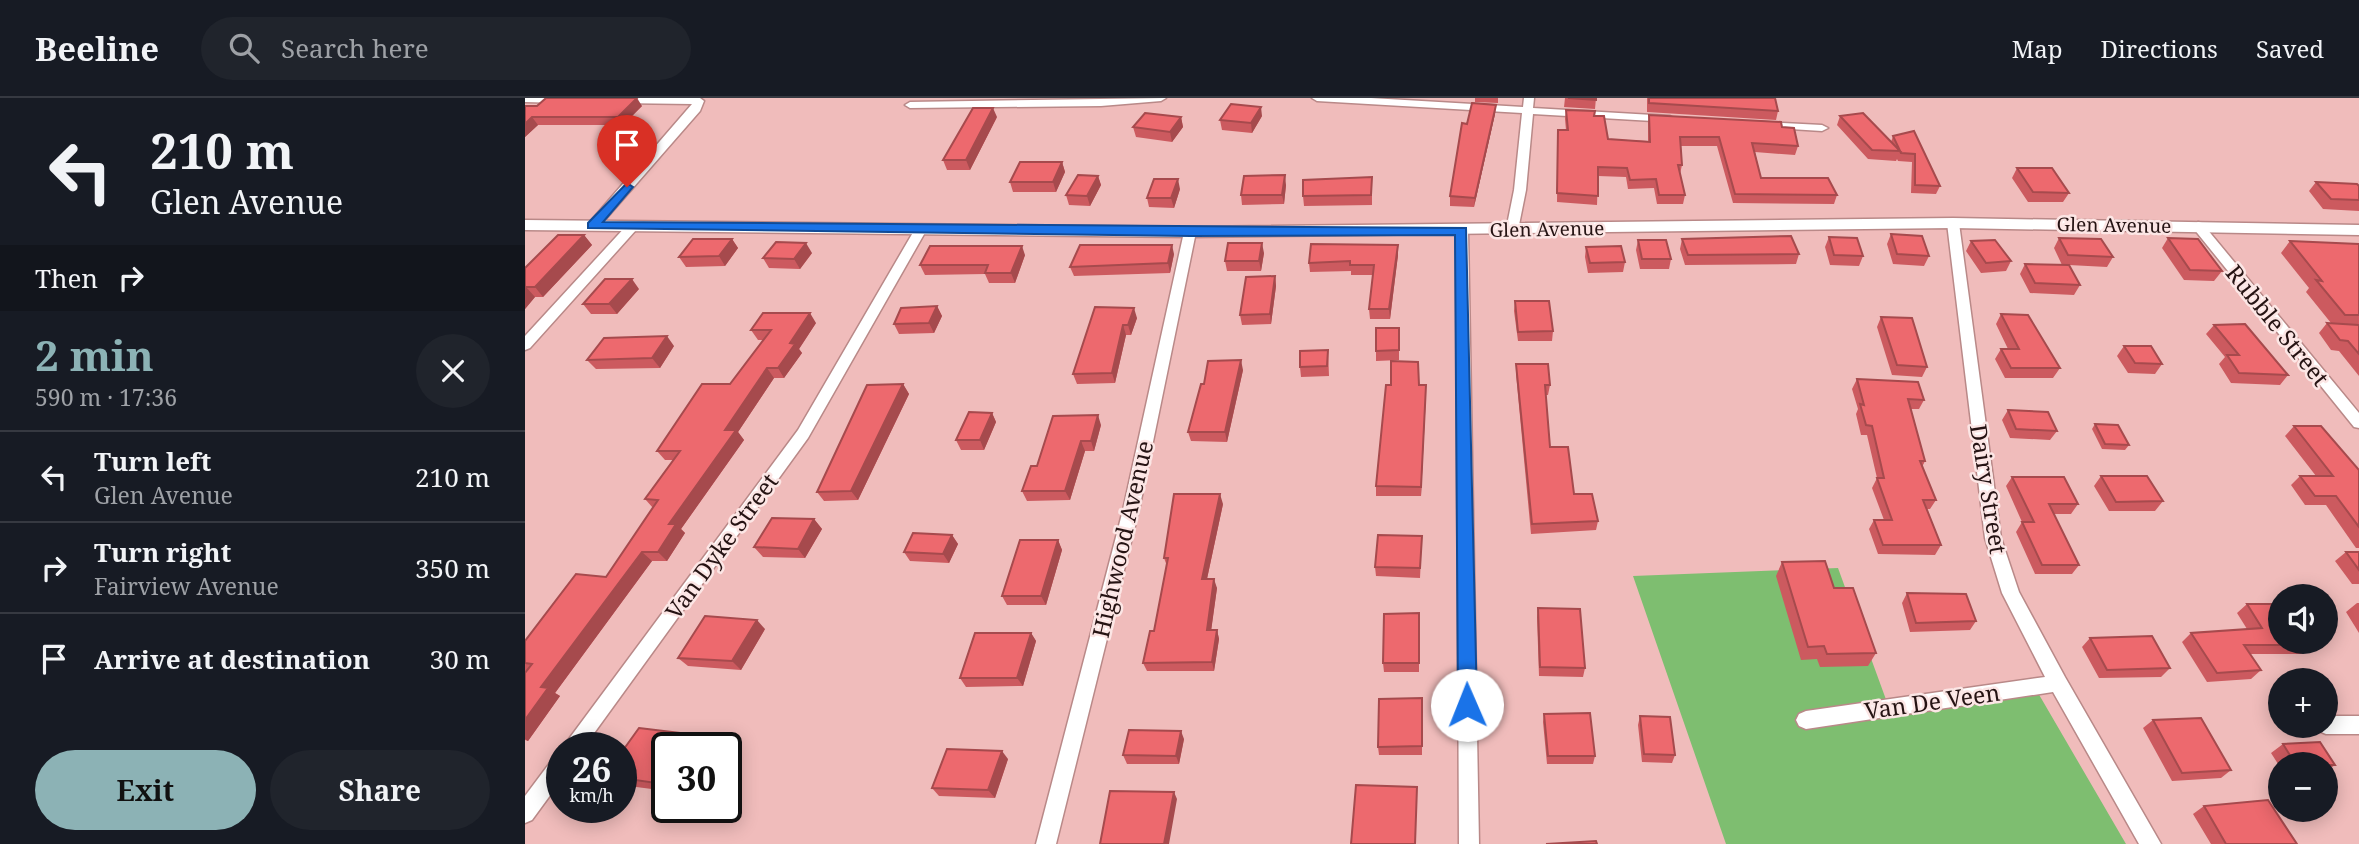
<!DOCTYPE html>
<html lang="en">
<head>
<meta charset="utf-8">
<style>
	:root { --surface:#171b24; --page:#20242c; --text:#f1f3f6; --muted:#9ea1a6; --line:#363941; --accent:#8cb2b5 }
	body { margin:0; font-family:"Noto Serif",serif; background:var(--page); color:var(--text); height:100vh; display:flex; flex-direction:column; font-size:26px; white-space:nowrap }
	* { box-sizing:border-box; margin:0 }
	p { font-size:23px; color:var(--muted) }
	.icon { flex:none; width:38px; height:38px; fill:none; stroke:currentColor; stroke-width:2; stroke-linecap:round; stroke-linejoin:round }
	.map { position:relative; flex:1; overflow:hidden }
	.side { display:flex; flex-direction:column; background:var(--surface); width:525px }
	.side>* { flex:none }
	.guide { background:#171b24; color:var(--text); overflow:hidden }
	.buttons { position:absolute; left:1743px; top:486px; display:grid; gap:14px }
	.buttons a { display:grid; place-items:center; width:70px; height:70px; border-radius:50%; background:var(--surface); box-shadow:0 4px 18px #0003; font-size:35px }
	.speed { position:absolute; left:21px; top:634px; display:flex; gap:14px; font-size:35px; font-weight:700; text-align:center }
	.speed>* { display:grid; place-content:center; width:91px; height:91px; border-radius:50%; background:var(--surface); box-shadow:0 4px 18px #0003; line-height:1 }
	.speed small { font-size:18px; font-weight:400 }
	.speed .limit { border:4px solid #111; border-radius:10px; background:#fff; color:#111 }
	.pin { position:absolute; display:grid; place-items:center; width:60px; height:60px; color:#fff; margin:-72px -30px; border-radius:50% 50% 50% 0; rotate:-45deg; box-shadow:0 0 7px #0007 }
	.pin .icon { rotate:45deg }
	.me { position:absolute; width:77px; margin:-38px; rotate:359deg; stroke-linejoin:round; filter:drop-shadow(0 0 5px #0008) }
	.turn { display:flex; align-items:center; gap:24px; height:147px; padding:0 35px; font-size:32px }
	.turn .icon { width:91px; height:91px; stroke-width:2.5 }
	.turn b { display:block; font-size:49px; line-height:60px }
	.then { display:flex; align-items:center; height:66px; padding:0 35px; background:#0003; gap:14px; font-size:26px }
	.round { display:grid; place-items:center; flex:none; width:74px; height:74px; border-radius:37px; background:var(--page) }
	.overview { display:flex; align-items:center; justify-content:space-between; height:119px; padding:0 35px }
	h1 { font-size:42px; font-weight:700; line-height:52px; color:var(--accent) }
	.primary-button { display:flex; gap:14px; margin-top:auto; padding:14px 35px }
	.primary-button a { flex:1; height:80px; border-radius:42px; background:var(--accent); color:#111; font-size:28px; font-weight:700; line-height:80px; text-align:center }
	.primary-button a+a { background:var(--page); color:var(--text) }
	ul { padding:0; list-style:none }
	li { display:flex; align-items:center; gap:21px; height:91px; padding:0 35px; border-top:2px solid var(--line) }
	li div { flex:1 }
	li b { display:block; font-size:26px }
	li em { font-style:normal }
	header { display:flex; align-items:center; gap:42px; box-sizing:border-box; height:98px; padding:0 35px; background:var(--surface); border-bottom:2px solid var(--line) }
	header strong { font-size:33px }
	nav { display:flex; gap:38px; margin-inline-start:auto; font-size:24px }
	.search { width:490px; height:63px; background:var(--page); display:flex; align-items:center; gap:18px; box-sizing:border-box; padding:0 24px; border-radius:38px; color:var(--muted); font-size:26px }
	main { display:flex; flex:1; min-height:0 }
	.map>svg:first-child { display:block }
	.green { fill:#7ebe70 }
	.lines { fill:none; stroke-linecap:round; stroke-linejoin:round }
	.street-casing { stroke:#b98988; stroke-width:3 }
	.secondary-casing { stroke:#b98988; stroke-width:3 }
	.street { fill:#fff; fill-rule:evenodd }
	.secondary { fill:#fff; fill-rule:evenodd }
	.wall { fill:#cc5a5f }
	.shaded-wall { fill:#a64a4d }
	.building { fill:#ed696e; stroke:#a64a4d; stroke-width:2 }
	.route { fill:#1a73e8; stroke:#114b97; stroke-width:2 }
	.labels { text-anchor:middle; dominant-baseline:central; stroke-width:5; stroke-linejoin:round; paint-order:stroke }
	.far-street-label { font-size:19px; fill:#251313; stroke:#fce6e5 }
	.street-label { font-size:23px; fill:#251313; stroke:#fce6e5 }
</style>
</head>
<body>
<header>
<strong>Beeline</strong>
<div class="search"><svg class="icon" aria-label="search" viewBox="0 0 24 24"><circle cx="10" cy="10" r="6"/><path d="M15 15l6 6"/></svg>Search here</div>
<nav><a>Map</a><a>Directions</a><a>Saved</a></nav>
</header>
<main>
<section class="side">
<div class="guide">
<div class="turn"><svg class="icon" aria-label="left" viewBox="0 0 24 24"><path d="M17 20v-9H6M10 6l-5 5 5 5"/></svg><div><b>210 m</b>Glen Avenue</div></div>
<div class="then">Then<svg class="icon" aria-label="right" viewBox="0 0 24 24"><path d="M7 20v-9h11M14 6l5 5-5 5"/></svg></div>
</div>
<div class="overview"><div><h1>2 min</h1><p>590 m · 17:36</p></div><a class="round"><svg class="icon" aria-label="close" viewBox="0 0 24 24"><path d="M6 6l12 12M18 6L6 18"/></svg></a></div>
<ul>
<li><svg class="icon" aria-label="left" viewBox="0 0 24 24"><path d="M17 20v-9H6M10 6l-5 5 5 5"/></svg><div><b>Turn left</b><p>Glen Avenue</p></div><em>210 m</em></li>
<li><svg class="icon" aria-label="right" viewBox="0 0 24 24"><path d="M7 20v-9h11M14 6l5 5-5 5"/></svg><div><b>Turn right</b><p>Fairview Avenue</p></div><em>350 m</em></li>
<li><svg class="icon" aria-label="arrive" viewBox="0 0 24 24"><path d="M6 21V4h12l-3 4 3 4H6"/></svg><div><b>Arrive at destination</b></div><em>30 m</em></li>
</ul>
<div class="primary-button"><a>Exit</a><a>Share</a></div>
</section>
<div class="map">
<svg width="1834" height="746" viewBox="0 0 1834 746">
	<rect width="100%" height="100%" fill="#f0bcbb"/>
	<path class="green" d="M1313 470 1363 607 1509 588 1601 746H1201L1108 478Z"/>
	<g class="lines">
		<defs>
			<path id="street" d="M0 0H42L43 2 38 5 0 4Z
				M88 0H175L179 3 175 13 72 131H64V125L167 6 92 5 88 4Z
				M641 0 636 3 576 8 385 10 380 7 385 4Z
				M787 0H846L998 9 999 0H1009L1008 10 1145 18 1150 21 1145 24 1008 16 1001 92 993 132 987 136 981 132 989 92 997 15 792 3Z
				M1237 24 1297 27 1303 30 1297 33 1233 29 1231 27Z
				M1428 121 1434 125 1476 440 1494 494 1540 579 1636 746H1614L1528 594 1281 631 1274 628 1271 622 1274 616 1281 613 1520 579 1477 495 1460 440 1422 125Z
				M1673 124 1677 125 1834 315V330L1829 329 1669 131 1667 128Z
				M107 125 111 126V132L5 250 0 252V238L103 126Z
				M396 127 402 131 283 340 59 649H38L273 332 390 131Z
				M937 129 943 133 954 746H934L931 133Z
				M665 130 671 134 614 412 531 746H511L598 412 659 134Z
				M1801 618H1834V636H1801L1794 633 1792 628H1801Z
				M37 656V681L7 722 0 725V698L30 658Z"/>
			<path id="secondary" d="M1428 120 1834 127V137L1428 130 665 139 0 132V122L665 129Z"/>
		</defs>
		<use href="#street" class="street-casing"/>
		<use href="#secondary" class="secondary-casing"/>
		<use href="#street" class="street"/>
		<use href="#secondary" class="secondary"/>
	</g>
	<path class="wall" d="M950 0H973V5L950 4Z
		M1040 0H1071L1070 11 1039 9Z
		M1122 0H1250L1253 13 1251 22 1122 14Z
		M0 8H117L98 27H13L0 39Z
		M1041 12 1069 18 1083 41 1123 43V25L1124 17 1257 29 1273 48 1270 57 1230 54 1236 80 1312 97 1309 106 1208 105 1192 48H1156L1157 67 1155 76 1160 97 1158 106H1132L1129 90 1103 91 1101 79 1073 78 1072 107 1032 104 1033 32H1041L1040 21Z
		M970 16 949 109 925 108V98L942 26Z
		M737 18 727 35 697 32 695 22Z
		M1315 18 1366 44 1368 38 1389 33 1415 88 1411 96 1386 95 1387 64 1373 63 1372 61 1371 63 1343 61 1312 27Z
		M472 19 445 72H422L418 62Z
		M656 19 658 29 647 44 611 39 608 29Z
		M537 64 540 74 531 94H488L485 84Z
		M1492 70 1544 95 1538 104H1503L1487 80Z
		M573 78 576 87 565 108 544 107 541 97Z
		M847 79V107L779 108 778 98Z
		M1791 84 1834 88V113L1798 111 1784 93Z
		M761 87 759 106 717 107 716 97Z
		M655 91 649 110 624 109 622 100Z
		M1366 136 1404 158 1399 168 1368 166 1362 146Z
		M59 137 67 147 18 199H10L0 211V170Z
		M1304 139 1338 158 1334 168 1305 167 1300 149Z
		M1534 140 1588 159 1582 169 1544 167 1555 187 1549 197 1505 195 1495 176 1500 166 1537 167 1529 150Z
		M1643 140 1697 173 1689 183 1659 182 1637 150Z
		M207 141 213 150 200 168 161 169 154 159Z
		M1157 141 1274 156 1271 166 1160 167 1155 151Z
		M1113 142 1146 161 1144 171H1115L1111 152Z
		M1446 143 1486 163 1481 173 1456 175 1441 153Z
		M1765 143 1834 146V278L1814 253 1806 252 1794 235 1802 225H1806L1781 194 1784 190 1756 155Z
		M1061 149 1100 164 1098 174 1063 175 1060 159Z
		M287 155 275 171 244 170 238 160Z
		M739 155 736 173H702L700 163Z
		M649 156 645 175 549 178 545 169Z
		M500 157 490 185H464L460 176 400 177 395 167Z
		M873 157 865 221H845L844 211 848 177H826V173L785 174 784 165Z
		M750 178 751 188 746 226 717 227 715 217Z
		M114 191 92 216H66L58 206Z
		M990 203 1028 233 1027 243H993L989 213Z
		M412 208 417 218 409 235 374 236 369 226Z
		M570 209 612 220 606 237H601L590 285 552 286 548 276Z
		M1476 216 1535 270 1528 280H1480L1470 261 1476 251H1483L1471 226Z
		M1356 219 1402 269 1397 279 1367 277 1352 229Z
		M291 225 274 251 277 255 259 280H249L213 334 219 342 156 431 160 435 142 463H127L30 595 35 598 3 643 0 642V575L2 573H0V543L81 479 128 410 120 401 148 362H140L132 353 205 286 239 242H233L226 232Z
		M1689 227 1763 277 1755 287 1706 285 1694 266 1700 259 1681 236Z
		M874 230V262L851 263V253Z
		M149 248 135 270 71 271 62 262Z
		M1599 248 1637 266 1630 276 1603 275 1592 258Z
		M803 252 804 278 776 279 775 269Z
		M991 266 1025 287 1023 297H1021L1025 349 1049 396 1073 423 1071 432 1006 436 991 276Z
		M718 272 702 344 666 343 663 334 679 286Z
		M1332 281 1399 302 1394 311H1386L1400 363 1397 369 1411 402 1405 411H1402L1416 447 1410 457 1353 456 1344 431 1349 422H1359L1347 390 1352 380 1342 337H1336L1331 316 1333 311 1327 291Z
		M378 286 384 296 333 402 299 403 292 394Z
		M894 287H901L896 398H851V388Z
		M1483 312 1532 333 1525 342 1485 340 1477 322Z
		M467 315 471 324 459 352H436L431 342Z
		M1570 326 1604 347 1600 352 1577 351 1567 331Z
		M576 327 569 353H560L545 402 502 403 497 393 512 368Z
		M1769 328 1834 372V450H1831L1801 407H1780L1766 387 1775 378H1791L1760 338Z
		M1576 378 1638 403 1630 413H1584L1569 388Z
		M1487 379 1553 406 1546 416H1529L1554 467 1547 476H1510L1491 434 1497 424 1481 388Z
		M698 406 682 481 692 490 686 532H692L694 541 689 573H622L618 565 629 533 642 468 639 460Z
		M289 421 297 431 280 460 238 459 229 449Z
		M427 437 433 446 424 465 385 463 379 454Z
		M897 438 895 480 851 478 850 469Z
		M533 442 537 452 521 507H482L477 498Z
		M1821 454H1834V486H1827L1810 463Z
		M1257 464 1309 490 1351 555 1343 568 1295 569 1292 561 1276 562 1251 478Z
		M1382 495 1451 523 1445 532 1385 534 1377 505Z
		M1832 505H1834V535L1821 514Z
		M1722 506 1787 547 1776 556H1725L1736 572 1726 581 1682 584 1657 544 1666 535 1722 531 1712 515Z
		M1013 510 1060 570 1058 579 1014 578 1012 519Z
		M894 515V574H859L858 565Z
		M240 531 216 572 163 568 153 560Z
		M506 535 511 543 498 588 441 589 435 580Z
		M1565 540 1645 570 1636 579 1574 580 1557 549Z
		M897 600V657H854L853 649Z
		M1019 616 1070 658 1068 666H1022L1018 624Z
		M1115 618 1150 657 1147 665 1117 664 1113 627Z
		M1628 622 1706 672 1696 680 1647 683 1618 630Z
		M659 641 654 666H602L598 657Z
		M174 644 170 649H142V693L96 687V655Z
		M1758 646 1810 667 1801 673V667H1755V669L1746 655Z
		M483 661 470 700 414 698 407 690Z
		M1679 708 1772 746H1686L1668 716Z"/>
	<path class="shaded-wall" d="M112 0 117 8 98 27 93 19Z
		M971 7 970 16 949 109 950 100Z
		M736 9 737 18 727 35 726 25Z
		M468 10 472 19 445 72 441 62Z
		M7 19 13 27 0 39V26Z
		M656 19 658 29 647 44 645 34Z
		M537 64 540 74 531 94 528 84Z
		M760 77 761 87 759 106 757 97Z
		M573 78 576 87 565 108 562 98Z
		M653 81 655 91 649 110 646 100Z
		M59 137 67 147 18 199 10 189Z
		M207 141 213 150 200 168 194 158Z
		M281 145 287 155 275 171 269 161Z
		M737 145 739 155 736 173 734 163Z
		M647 147 649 156 645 175 643 165Z
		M873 147V157L865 221 864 211Z
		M497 148 500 157 490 185 486 175Z
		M750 178 751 188 746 226 745 216Z
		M107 181 114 191 92 216 84 206Z
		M1 189 10 199 0 211V191Z
		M412 208 417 218 409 235 404 225Z
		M609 210 612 220 606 237 603 227Z
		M285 215 291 225 274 251 277 255 259 280 253 270 265 245Z
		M598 227 601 237 590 285 587 275Z
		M142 238 149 248 135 270 127 260Z
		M716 262 718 272 702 344 700 334Z
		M242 270 249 280 213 334 219 342 156 431 160 435 142 463 133 454 144 426 200 332Z
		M378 286 384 296 333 402 326 393Z
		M901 287V297L896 398V389Z
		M467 315 471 324 459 352 455 342Z
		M573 317 576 327 569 353 566 343Z
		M556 343 560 353 545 402 540 393Z
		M695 396 698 406 680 490 677 481Z
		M289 421 297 431 280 460 273 451Z
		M427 437 433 446 424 465 418 456Z
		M533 442 537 452 521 507 516 498Z
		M117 454 127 463 30 595 35 598 3 643 0 641V622L16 589Z
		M689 481 692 490 685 541 682 532Z
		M232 522 240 531 216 572 207 563Z
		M692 532 694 541 689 573 687 564Z
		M506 535 511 543 498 588 492 580Z
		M656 633 659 641 654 666 651 658Z
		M164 636 174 644 170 649H155Z
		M477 653 483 661 470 700 463 692Z
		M142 669V692L131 685Z
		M649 694 652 701 644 746H639Z"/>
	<path class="building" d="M21 0H112L93 19H7L0 26V8H12Z
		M1043 0H1071V2Z
		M1124 0H1250L1253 13 1124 5Z
		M947 5 971 7 950 100 925 98 937 25 942 26Z
		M706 6 736 9 726 25 695 22Z
		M448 10H468L441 62H418Z
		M1041 12 1070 13 1069 18H1079L1083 41 1125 44 1124 17 1256 24 1257 29 1269 30 1273 48 1227 45 1236 80H1303L1312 97 1210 96 1194 39H1155L1157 67H1153L1160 97H1134L1131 81 1105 82 1102 70 1073 69V98L1032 95 1033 32H1043Z
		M620 15 656 19 645 34 608 29Z
		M1338 15 1375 53 1347 52 1315 18Z
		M1389 33 1415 88 1390 87V56L1376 55 1368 38Z
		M495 64H537L528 84H485Z
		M1492 70H1527L1544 95 1508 94Z
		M553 77 573 78 562 98 541 97Z
		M760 77 757 97H716L719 78Z
		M847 79 846 97 778 98V82Z
		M629 81H653L646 100H622Z
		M1791 84 1832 86 1834 88V102L1806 101Z
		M1366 136 1397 138 1404 158 1372 156Z
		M33 137H59L10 189H1L0 191V170Z
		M1266 138 1274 156 1163 157 1157 141Z
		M1304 139 1332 140 1338 158 1309 157Z
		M1534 140 1576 141 1588 159 1543 157Z
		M1643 140 1673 141 1697 173 1665 172Z
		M168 141H207L194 158 154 159Z
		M1113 142H1141L1146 161H1117Z
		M1470 142 1486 163 1461 165 1446 143Z
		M1765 143 1834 146V217H1820L1791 182 1797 183Z
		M251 144 281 145 269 161 238 160Z
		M703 145H737L734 163H700Z
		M786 146 873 147 864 211H844L849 167H825V163L784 165Z
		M555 147H647L643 165 545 169Z
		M405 148H497L486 175H460L463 167H395Z
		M1096 148 1100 164 1065 165 1061 149Z
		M1500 166 1544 167 1555 187 1510 185Z
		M750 178 745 216 715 217 721 179Z
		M80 181H107L84 206H58Z
		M990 203H1024L1028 233 993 234Z
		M412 208 404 225 369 226 376 210Z
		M570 209 609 210 603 227H598L587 275 548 276Z
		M238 215H285L265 245 270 246 253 270H242L200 332H211L144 426H151L133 454H117L16 589 23 590 0 622V575L7 566 0 565V543L51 476 81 479 133 402 120 401 155 353H132L177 286H205L246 232H226Z
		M1476 216 1503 217 1535 270H1486L1476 251H1494Z
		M1356 219 1387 220 1402 269 1372 267Z
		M1802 225 1834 227V256L1823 243 1815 242Z
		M1720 226 1763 277 1714 275 1702 257H1714L1689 227Z
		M851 230H874V252L851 253Z
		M142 238 127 260 62 262 79 240Z
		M1599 248H1626L1637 266 1610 265Z
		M803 252 802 268 775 269V253Z
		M716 262 700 334H663L676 286H679L683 263Z
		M866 263 893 264 894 287H901L896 389 851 388 861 287H866Z
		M991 266H1023L1025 287H1020L1025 349H1043L1049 396H1067L1073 423 1007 426Z
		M1332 281 1393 284 1399 302 1383 301 1400 363H1395L1411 402H1398L1416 447H1358L1349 422H1367L1352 380H1359L1347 328 1341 327 1335 306 1339 307Z
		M378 286 326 393 292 394 342 287Z
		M1483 312 1523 314 1532 333 1491 331Z
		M444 314 467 315 455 342H431Z
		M573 317 566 343H556L540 393H497L506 368H512L528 318Z
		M1570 326 1593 327 1604 347 1580 346Z
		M1769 328H1796L1834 372V429L1811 398H1790L1775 378H1808Z
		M1576 378H1622L1638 403 1591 404Z
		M1487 379H1539L1553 406H1524L1554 467H1517L1497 424H1509Z
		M649 396H695L677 481H689L682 532H692L687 564 618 565 625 533H629L643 460H639Z
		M247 420 289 421 273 451 229 449Z
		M388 435 427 437 418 456 379 454Z
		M853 437 897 438 895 470 850 469Z
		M495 442H533L516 498H477Z
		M1821 454H1834V472Z
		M1300 463 1309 490H1328L1351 555 1302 556 1299 548 1283 549 1257 464Z
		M1382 495 1441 496 1451 523 1391 525Z
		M1722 506H1755V544H1785L1787 547H1719L1736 572 1692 575 1666 535 1737 530Z
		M1013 510 1055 511 1060 570 1015 569Z
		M894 515V565H858L859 516Z
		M180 518 232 522 207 563 153 560Z
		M450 535H506L492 580H435Z
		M1627 538 1645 570 1582 572 1565 540Z
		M897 600V648L853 649 854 601Z
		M1065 615 1070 658H1023L1019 616Z
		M1115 618 1145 619 1150 657 1119 656Z
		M1676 620 1706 672 1657 675 1628 622Z
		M114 630 164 636 155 649H142V669L131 685 96 680V655Z
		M604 632 656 633 651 658 598 657Z
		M1795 644 1810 667H1771L1758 646Z
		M422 651 477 653 463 692 407 690Z
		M831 687 892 689 890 746H826Z
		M585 693 649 694 639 746H575Z
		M1743 702 1772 746H1701L1679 708Z
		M1071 743 1072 746H1021Z"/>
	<path class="route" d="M102 85 108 89 78 124 941 130 952 607 949 613 942 615 936 613 933 607 930 137 666 138 63 130V125Z"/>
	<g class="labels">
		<g class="far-street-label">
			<text transform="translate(1589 127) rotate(1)">Glen Avenue</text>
			<text transform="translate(1022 131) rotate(-1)">Glen Avenue</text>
		</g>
		<g class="street-label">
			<text transform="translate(1753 227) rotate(51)">Rubble Street</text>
			<text transform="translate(1464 391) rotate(81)">Dairy Street</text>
			<text transform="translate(597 441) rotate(-77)">Highwood Avenue</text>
			<text transform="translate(196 448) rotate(-54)">Van Dyke Street</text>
			<text transform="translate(1407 603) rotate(-8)">Van De Veen</text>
		</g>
	</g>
</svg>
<div class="buttons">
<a><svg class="icon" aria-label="sound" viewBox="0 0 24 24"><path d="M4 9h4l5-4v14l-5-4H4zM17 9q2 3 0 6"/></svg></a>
<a>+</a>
<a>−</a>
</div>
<div class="speed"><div>26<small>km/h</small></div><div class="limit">30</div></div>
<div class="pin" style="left:102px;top:89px;background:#d93025"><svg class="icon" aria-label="arrive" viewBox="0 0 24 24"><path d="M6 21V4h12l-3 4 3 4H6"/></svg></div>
<svg class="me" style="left:942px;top:607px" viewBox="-20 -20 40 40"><circle r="19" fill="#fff"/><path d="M0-13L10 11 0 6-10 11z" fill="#1a73e8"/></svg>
</div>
</main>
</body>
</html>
